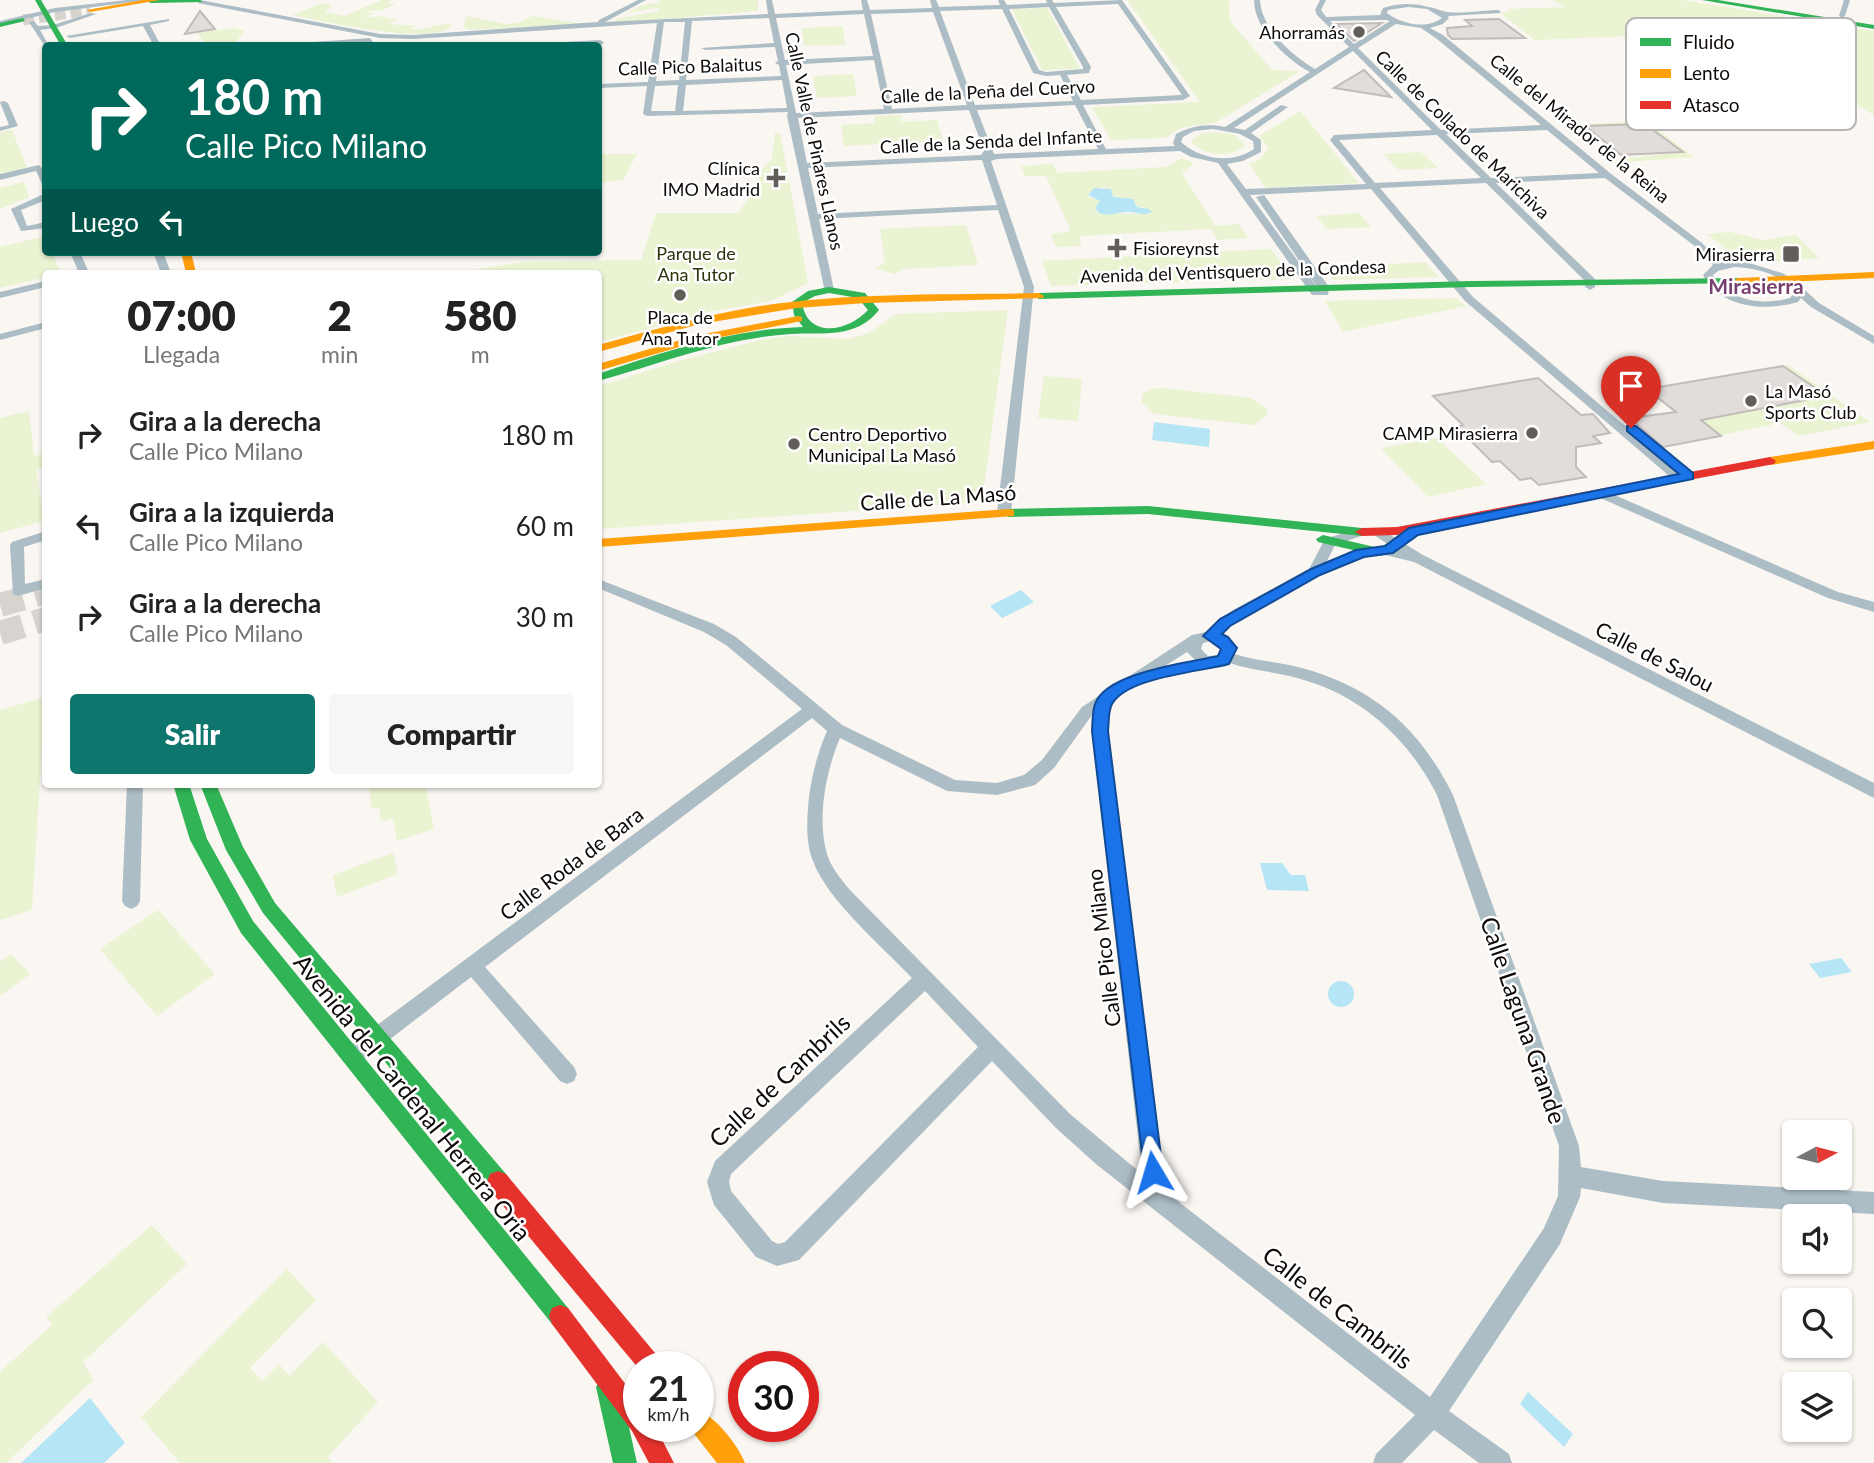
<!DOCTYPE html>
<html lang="es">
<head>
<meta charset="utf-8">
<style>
	:root { --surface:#fff; --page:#f6f6f6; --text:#222; --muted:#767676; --accent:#0f766e }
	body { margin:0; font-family:Lato,sans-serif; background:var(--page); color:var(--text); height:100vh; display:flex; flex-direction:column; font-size:26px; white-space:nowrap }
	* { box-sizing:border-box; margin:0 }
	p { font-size:23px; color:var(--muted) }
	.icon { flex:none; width:38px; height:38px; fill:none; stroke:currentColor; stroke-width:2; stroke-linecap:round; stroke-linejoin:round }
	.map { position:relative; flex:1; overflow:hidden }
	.sheet { position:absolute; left:42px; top:270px; width:560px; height:518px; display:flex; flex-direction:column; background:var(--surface); border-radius:7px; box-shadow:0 2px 5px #0004 }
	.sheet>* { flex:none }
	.guide { position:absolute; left:42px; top:42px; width:560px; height:214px; border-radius:7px; box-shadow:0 2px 5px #0004; background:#00695c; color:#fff; overflow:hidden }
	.needle { width:46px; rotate:83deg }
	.tools { position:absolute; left:1782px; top:1120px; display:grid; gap:14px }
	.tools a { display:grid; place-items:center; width:70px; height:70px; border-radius:7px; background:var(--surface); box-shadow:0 2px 5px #0004; font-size:35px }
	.speed { position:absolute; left:623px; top:1351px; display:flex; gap:14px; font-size:35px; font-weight:700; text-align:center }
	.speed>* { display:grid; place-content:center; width:91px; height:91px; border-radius:50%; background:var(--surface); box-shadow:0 2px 5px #0004; line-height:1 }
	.speed small { font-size:18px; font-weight:400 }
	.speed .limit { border:10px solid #d22; background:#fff; color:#111 }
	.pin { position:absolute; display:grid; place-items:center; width:60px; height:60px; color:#fff; margin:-72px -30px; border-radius:50% 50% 50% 0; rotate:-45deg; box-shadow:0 0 7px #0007 }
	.pin .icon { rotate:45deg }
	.me { position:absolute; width:77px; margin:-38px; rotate:353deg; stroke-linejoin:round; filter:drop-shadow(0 0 5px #0008) }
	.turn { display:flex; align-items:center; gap:24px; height:147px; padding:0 28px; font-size:32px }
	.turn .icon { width:91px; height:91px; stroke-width:2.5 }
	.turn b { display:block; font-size:49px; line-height:60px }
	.then { display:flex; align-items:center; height:66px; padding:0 28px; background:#0003; gap:14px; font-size:26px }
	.eta { display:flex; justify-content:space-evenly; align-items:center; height:119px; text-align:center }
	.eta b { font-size:42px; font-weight:800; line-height:49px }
	.action { display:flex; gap:14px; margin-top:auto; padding:14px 28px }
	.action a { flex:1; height:80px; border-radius:7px; background:var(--accent); color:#fff; font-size:28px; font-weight:800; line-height:80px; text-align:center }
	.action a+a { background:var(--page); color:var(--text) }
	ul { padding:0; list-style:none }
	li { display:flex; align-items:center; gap:21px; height:91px; padding:0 28px }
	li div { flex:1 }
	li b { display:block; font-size:26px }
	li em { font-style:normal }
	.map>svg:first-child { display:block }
	.green { fill:#eaf3d2; fill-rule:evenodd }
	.water { fill:#b6e6f6 }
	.building { fill:#e2ddda; stroke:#c1bcb9; stroke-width:2 }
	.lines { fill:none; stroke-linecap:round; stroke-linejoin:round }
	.secondary-tunnel { stroke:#d7d3cf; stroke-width:11; stroke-dasharray:11 5; stroke-linecap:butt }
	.highway-tunnel { stroke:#d7d3cf; stroke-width:24; stroke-dasharray:24 12; stroke-linecap:butt }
	.street { fill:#adbdc5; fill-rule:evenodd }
	.fast { fill:#30b455; fill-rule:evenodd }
	.slow { fill:#ff9f0a; fill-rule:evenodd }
	.jam { fill:#e5322d; fill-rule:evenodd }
	.route { fill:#1a73e8; stroke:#114b97; stroke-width:2 }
	.poi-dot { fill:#615d59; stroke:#fff; stroke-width:2.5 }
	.labels { text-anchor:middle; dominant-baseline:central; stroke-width:5; stroke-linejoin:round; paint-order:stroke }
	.far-poi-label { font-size:18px; fill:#0f0a07; stroke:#fff; text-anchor:end }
	.far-street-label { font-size:18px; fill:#0f0a07; stroke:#fff }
	.far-park-label { font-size:18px; fill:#2a350c; stroke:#fff }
	.far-quarter-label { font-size:21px; font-weight:bold; fill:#78406e; stroke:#fff }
	.street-label { font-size:21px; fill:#0f0a07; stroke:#fff }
	.near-street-label { font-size:24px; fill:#0f0a07; stroke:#fff }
	.key { fill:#fff; stroke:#b7b6b5; stroke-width:2 }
	.key-label { font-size:19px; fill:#0f0a07 }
</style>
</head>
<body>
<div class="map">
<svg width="1874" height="1463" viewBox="0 0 1874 1463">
	<rect width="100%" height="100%" fill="#faf6f2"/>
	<path class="green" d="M382 0H391L387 3 396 4 382 10 365 11 373 13 364 18 378 16 397 20 388 24 416 26 410 29C422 31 438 23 452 24 440 49 317 20 292 15L322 3 332 5 325 12 344 16Z
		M657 0H758V11L618 23 616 19 659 11 657 8 627 13 642 5 661 2Z
		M1127 0H1229L1230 21 1272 70 1300 71 1215 123 1181 128 1165 138 1111 140 1092 107 1200 102Z
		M1552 0H1682L1874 31V115L1730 32 1535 40 1500 13 1511 12 1507 9 1565 7Z
		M1047 8 1080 68 1079 69 1042 70 1012 9Z
		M467 16 506 24 519 23 532 16 584 24 471 30 463 27Z
		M843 26 845 45 804 46 802 28Z
		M234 28 244 31 236 42H250L243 45H207L197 33Z
		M853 74 857 96 817 98 813 76Z
		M1300 111 1359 183 1266 188 1249 164 1258 160 1269 149 1259 136Z
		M901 115 902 122 937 120 943 141 844 146 841 125 875 123 874 116Z
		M1646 121 1694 157 1613 163 1610 160 1682 152 1645 124 1586 126 1603 141H1585L1565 125Z
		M12 130 27 168 0 173V132Z
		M1218 132 1235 135 1245 145C1232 159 1202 156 1191 141L1202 133Z
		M775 133H780L808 283 771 301 712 311 599 342 598 273H454L523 262 641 260 656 213H738L757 185 760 171 772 159Z
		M1421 152 1438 168 1399 170 1383 154Z
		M599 154H637L623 180 599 183Z
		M1182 158 1194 163 1182 173 1215 226 1239 224 1248 238 1217 240 1211 229 1080 236 1081 246 1056 247 1051 234 1071 231 1046 176H1025L1021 166 1053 164 1057 173 1165 167ZM1103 187 1111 189 1113 197 1133 199 1137 207H1144L1150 214 1099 213 1095 210 1100 201 1089 197 1088 193Z
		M24 182 29 197 0 209V188Z
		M1359 213 1371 227 1327 229 1316 216Z
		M966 225 978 265 903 269 895 274 875 268 885 262 880 229Z
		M1730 232 1763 240 1796 235 1819 258 1773 262 1729 251 1707 234Z
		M45 236 46 252H52L61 273H46L45 277 0 288V247Z
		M1271 249 1292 279 1051 286 1042 261Z
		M1425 262 1439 277 1333 280 1325 268Z
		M1456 298 1466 306 1343 332 1325 301Z
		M1008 310 982 502 599 529V386L682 360 765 339 791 336 848 339 869 333 896 314Z
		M1788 365 1870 422 1799 436 1780 423 1663 447 1630 418 1675 412 1647 389Z
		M1044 376 1082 379 1078 421 1038 418Z
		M1164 388 1251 398 1268 410 1265 417 1254 425 1154 414 1142 403V394L1151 389Z
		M29 411 34 456 45 453V467L36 470 44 521 0 533V418Z
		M1437 438 1486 484 1428 497 1381 448Z
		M45 697 32 910 0 920V710Z
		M368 784H425L434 829 397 841 393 818 381 822 379 807 372 809Z
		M393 853 398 874 337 897 333 875Z
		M158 910 215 974 157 1016 100 949Z
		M11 954 30 974 0 996V962Z
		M152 1225 187 1264 83 1362 93 1380 6 1463H0V1372L52 1325 46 1317Z
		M287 1269 316 1300 250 1368 262 1381 279 1364 289 1376 323 1342 378 1402 328 1457 332 1463H180L141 1417Z"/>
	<path class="water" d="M1094 188 1111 189 1113 197 1133 199 1137 207 1149 209 1152 212C1142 217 1138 212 1128 212 1117 212 1111 217 1099 213L1095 208 1100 201 1088 195Z
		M1154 422 1210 429 1209 447 1152 440Z
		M1021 590 1034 602 1002 618 990 606Z
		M1260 863H1282L1291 875H1305L1309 891 1267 890Z
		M1841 958 1852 972 1820 978 1809 964Z
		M1328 994a13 13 0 1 1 26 0a13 13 0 1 1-26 0Z
		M1528 1392 1573 1434 1564 1447 1520 1404Z
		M90 1398 125 1443 104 1463H21Z"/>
	<path class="building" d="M200 11 215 29 185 34Z
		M1499 19 1525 38 1452 39 1448 35 1447 28 1472 26 1465 20Z
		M1382 23 1354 41 1336 24Z
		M1364 70 1391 97 1334 88Z
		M1645 124 1683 152 1621 155 1585 126Z
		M1783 366 1827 396 1701 420 1721 436 1663 447 1630 418 1676 412 1647 389Z
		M1538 378 1581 415 1593 414 1610 433 1593 436 1601 443 1576 447V467L1586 477 1539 485 1531 478 1520 480 1500 461 1492 462 1457 427 1463 425 1433 396Z"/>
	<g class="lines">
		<path class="secondary-tunnel" d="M23 20 90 10"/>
		<path class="highway-tunnel" d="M0 605 46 592
			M0 633 46 619"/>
		<path class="street" d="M127 0H148L55 12 0 25V21L55 8Z
			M200 0 380 34 413 35 598 22 599 20 638 0H646L605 22 768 14 766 0H772L775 14 863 10 861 0H867L870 10 932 8 930 0H936L939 7 1000 5 998 0H1004L1007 5 1047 3 1046 0H1052L1054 3 1122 0 1190 96 1183 100 1083 105 1106 149 1175 146 1173 143 1176 134C1192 126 1207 123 1225 127L1310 72C1286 59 1254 29 1254 0H1260C1261 28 1292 56 1315 69L1349 47 1317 15 1315 10 1320 0H1326L1321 10 1326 17 1380 15 1383 8C1405 1 1421 4 1443 11 1455 15 1485 10 1499 10L1501 13 1448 16 1449 18 1443 24 1430 28 1443 35 1610 173 1702 243 1721 262H1746L1782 273 1794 280 1819 303 1874 336V344L1811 307 1801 298 1798 302C1764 312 1721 308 1703 275L1713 265 1696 247 1605 178 1496 183 1595 279V287L1590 290 1585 287 1586 282 1486 183 1380 188 1473 297 1683 475 1685 478 1679 482 1675 481 1465 301 1371 189 1250 195 1319 290 1256 197 1264 195 1329 287 1328 295H1312L1218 163 1191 157 1180 151 997 159 991 161 1034 287 1011 513 1004 517 997 513 1024 287 998 210 819 219 834 290 825 292 787 116 788 112 647 116 643 114 647 86 598 88V84L648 82 657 23 413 39 380 38 198 3ZM1118 4 1182 95 1081 100 1067 75 1089 73 1091 67 1056 7ZM1049 7 1083 67V69L1046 72 1039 70 1009 9ZM1408 7 1427 9 1442 18C1426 30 1402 24 1387 13L1388 10ZM1002 9 1033 73 1046 76 1060 75 1073 101 975 105 940 11ZM933 12 967 105 892 109 871 14ZM864 14 873 56 785 60 776 18ZM769 18 774 43 701 48 705 50 775 47 778 61 775 63 779 65 781 76 686 80 692 21ZM1386 20 1390 21 1354 44 1330 21ZM664 22H685L679 80 656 81ZM1396 24 1421 28 1437 39 1541 125 1441 130 1358 48ZM1353 51 1432 130 1334 135 1330 140 1366 184 1246 189 1227 164 1243 161 1261 152V140L1251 133 1288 107 1281 105 1245 130 1234 128ZM874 60 884 109 796 113 786 65ZM782 80 787 108 683 111 686 85ZM678 85 675 111H651L655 86ZM1075 105 1098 149 994 154 977 110ZM969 110 984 151 981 155 807 163 798 118ZM1213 129 1240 134 1253 141 1254 149C1232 164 1201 160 1181 142L1183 137 1194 131ZM1547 130 1599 173 1491 178 1446 134ZM1437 135 1481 178 1375 183 1339 140ZM982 160 997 205 818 214 808 168ZM1734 267C1753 268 1785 273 1793 294L1790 298C1764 306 1728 301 1713 275L1718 271Z
			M1844 0H1850L1845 16 1842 18 1839 16Z
			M91 13 96 14 56 28 40 30 49 46H46V48L29 22 34 21 38 26 53 25Z
			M169 19V21L150 25 161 46H154L143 26 70 38 66 36Z
			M370 38 373 42 282 46 285 44Z
			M600 40 604 42 598 50V46L596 44H531Z
			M4 101 8 103 18 126 0 131V127L9 125 0 102Z
			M39 165 46 173V187L42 184 36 171 0 180V174Z
			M46 193V200L21 210 27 226 46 222V228L21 231 11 209Z
			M70 252H80L89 273H79Z
			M153 252H163L171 273H161Z
			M46 281V287L0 298V292Z
			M46 322V328L0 340V334Z
			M1603 490 1838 592 1874 602V612L1828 598 1598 497V491Z
			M1359 528 1364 529V535L1335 545 1327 561 1370 547 1377 551 1375 554C1330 567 1254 602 1222 634 1229 637 1232 641 1236 648L1234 654C1256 661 1280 662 1302 668 1375 688 1420 729 1453 795L1579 1146 1581 1167 1663 1181 1874 1192V1214L1663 1203 1581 1188 1580 1197 1560 1244 1449 1411 1509 1454 1512 1463H1479L1434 1430 1402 1463H1373L1376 1454 1415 1415 1096 1164 1056 1128 992 1061 799 1260 777 1266 756 1257 714 1205 707 1182 715 1161 912 978C883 947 827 900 813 861 805 841 807 818 809 797 812 774 818 752 827 731L812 718 485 967 574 1067 577 1074 574 1081 567 1084 560 1081 471 977 359 1063 352 1065 345 1063 342 1056 345 1049 802 709 726 645 704 632 598 588V579L714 624 736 637 842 725 955 780 997 783 1024 775 1042 760 1082 707 1192 635 1206 632 1233 610 1309 569 1325 539ZM1211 641 1218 644 1221 648 1218 655 1208 656 1201 649 1203 643ZM1187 652 1195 660 1165 666ZM1229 663C1251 670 1274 672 1297 678 1360 694 1408 738 1437 795L1559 1146 1558 1196 1544 1228 1430 1397 1166 1192 1107 725C1110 696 1123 694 1145 679L1150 680ZM1092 715 1091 725 1142 1174 1070 1114 849 889C842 880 835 872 830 862 815 826 825 773 840 738L947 791 997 795 1035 785 1054 768ZM925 991 978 1047 785 1242 778 1244 772 1241 731 1191 729 1182 731 1174Z
			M1379 528 1423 555 1874 783V798L1414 562 1381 554 1379 551 1381 548H1394L1374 535V529Z
			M46 531V540L24 547 25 584 46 579V588L18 596 13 594 10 545 12 542Z
			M127 784H143L140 901 137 906 131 909 125 906 122 901Z"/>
		<path class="fast" d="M35 0H41L68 46H61Z
			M147 0H200L203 2 150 3Z
			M1702 0H1718L1874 25V29Z
			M23 18 25 21 0 27V23Z
			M1738 278 1742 279V283L1472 287 1039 299 1034 296 1039 293 1472 281Z
			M829 287 865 293 879 310C856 339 824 332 791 334 723 338 663 363 598 381V374C665 351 733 329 803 327L794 315 792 302 808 291ZM829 293 858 298 868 310C849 331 808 340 802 303L815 296Z
			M1148 506 1362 528 1369 532 1362 536 1148 514 1009 517 1002 513 1009 509Z
			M1417 526 1422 527V533L1393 553 1379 556 1318 542 1316 539 1323 535 1379 548Z
			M173 784H189L207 839 253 921 568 1308 571 1316 568 1324 560 1327 552 1324 241 933 190 840Z
			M200 784H216L243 847 275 903 506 1174 509 1182 506 1190 498 1193 490 1190 263 913 226 850Z
			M608 1375 616 1379 620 1387 637 1463H613L596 1387 600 1379Z"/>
		<path class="slow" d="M143 0H160L90 12 87 10Z
			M181 252H191L196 273H186Z
			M1874 272V278L1738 284 1733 281 1738 278Z
			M1039 293 1044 296 1043 298 866 303 797 308 700 324 598 352V345C652 330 705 315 760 306 852 292 946 295 1039 293Z
			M798 316 802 317V321L696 342 598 371V364L694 336Z
			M1874 441V449L1770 465 1764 461 1770 457Z
			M1009 509 1014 510V516L598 547V539Z
			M698 1410C716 1417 738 1445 745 1463H717L688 1426H698Z"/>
		<path class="jam" d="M1770 457 1776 461 1774 464 1397 535 1362 536 1355 532 1362 528 1397 527Z
			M498 1171 506 1174 660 1359 664 1367H639V1369L490 1190 487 1182 490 1174Z
			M560 1305 568 1308 639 1402V1426H655L674 1463H649L632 1431 552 1324 549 1316 552 1308Z"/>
	</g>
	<path class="route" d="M1627 426H1636L1693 473V479L1418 535 1393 553 1364 557 1320 575 1230 626 1222 634 1228 637 1237 648 1229 664C1200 672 1127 677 1112 704 1108 711 1109 723 1108 731L1163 1172 1160 1179 1153 1182 1145 1179 1092 731C1093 723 1092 712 1095 704 1106 672 1188 663 1218 656L1221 649 1203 636 1220 619 1311 569 1356 550 1385 546 1409 528 1679 474 1627 431Z"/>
	<g class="poi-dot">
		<circle cx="1359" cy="32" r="7"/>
		<path d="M772.5 167.5h7v7h7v7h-7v7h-7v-7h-7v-7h7z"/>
		<path d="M1113.5 237.5h7v7h7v7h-7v7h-7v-7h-7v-7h7z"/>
		<rect x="1782" y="245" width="18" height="18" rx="3.5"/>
		<circle cx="680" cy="295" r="7"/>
		<circle cx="1751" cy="401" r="7"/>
		<circle cx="1532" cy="433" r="7"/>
		<circle cx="794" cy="444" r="7"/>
	</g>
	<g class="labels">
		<g class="far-poi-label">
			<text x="1345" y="32">Ahorramás</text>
			<text x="760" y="168">Clínica<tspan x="760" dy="21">IMO Madrid</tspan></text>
			<text x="1133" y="248" text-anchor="start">Fisioreynst</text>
			<text x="1775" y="254">Mirasierra</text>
			<text x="680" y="317" text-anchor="middle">Placa de<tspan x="680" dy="21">Ana Tutor</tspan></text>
			<text x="1765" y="391" text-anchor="start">La Masó<tspan x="1765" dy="21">Sports Club</tspan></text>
			<text x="1518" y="433">CAMP Mirasierra</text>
			<text x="808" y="434" text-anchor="start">Centro Deportivo<tspan x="808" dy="21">Municipal La Masó</tspan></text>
		</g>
		<g class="far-street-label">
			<text transform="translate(690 66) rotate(-2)">Calle Pico Balaitus</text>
			<text transform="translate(988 91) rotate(-3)">Calle de la Peña del Cuervo</text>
			<text transform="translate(1580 128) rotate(39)">Calle del Mirador de la Reina</text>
			<text transform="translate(1463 134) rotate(44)">Calle de Collado de Marichiva</text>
			<text transform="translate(815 141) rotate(78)">Calle Valle de Pinares Llanos</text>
			<text transform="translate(991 141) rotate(-3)">Calle de la Senda del Infante</text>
			<text transform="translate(1233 271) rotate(-2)">Avenida del Ventisquero de la Condesa</text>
		</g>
		<g class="far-park-label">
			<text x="696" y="253">Parque de<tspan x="696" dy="21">Ana Tutor</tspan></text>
		</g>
		<g class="far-quarter-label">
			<text x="1756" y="285">Mirasierra</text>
		</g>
		<g class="street-label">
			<text transform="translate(938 497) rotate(-4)">Calle de La Masó</text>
			<text transform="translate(1655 656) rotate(27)">Calle de Salou</text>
			<text transform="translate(571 863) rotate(-37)">Calle Roda de Bara</text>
			<text transform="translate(1103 948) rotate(-97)">Calle Pico Milano</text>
		</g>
		<g class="near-street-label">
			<text transform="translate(1524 1020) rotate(71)">Calle Laguna Grande</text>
			<text transform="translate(779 1080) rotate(-43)">Calle de Cambrils</text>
			<text transform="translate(413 1097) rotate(51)">Avenida del Cardenal Herrera Oria</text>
			<text transform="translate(1338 1307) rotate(38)">Calle de Cambrils</text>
		</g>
	</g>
	<rect x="1626" y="18" width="230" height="112" rx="10" class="key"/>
	<rect x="1640" y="38" width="31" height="8" fill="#30b455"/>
	<rect x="1640" y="69" width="31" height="9" fill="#ff9f0a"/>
	<rect x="1640" y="101" width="31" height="8" fill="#e5322d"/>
	<g class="key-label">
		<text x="1683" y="49">Fluido</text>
		<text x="1683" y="80">Lento</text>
		<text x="1683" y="112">Atasco</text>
	</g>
</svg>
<div class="tools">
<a><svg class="needle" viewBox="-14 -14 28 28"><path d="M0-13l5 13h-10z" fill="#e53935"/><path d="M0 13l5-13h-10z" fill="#767676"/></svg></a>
<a><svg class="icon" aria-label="sound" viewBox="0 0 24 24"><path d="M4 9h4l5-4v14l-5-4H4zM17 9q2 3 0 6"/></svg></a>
<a><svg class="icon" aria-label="search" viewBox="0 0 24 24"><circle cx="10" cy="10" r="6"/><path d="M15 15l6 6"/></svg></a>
<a><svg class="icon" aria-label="layers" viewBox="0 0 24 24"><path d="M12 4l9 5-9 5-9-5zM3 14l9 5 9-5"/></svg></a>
</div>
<div class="speed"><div>21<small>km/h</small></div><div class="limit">30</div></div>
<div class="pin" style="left:1631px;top:428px;background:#d93025"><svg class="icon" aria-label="arrive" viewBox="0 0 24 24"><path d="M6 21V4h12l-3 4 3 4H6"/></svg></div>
<svg class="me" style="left:1153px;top:1172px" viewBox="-20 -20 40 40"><path d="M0-17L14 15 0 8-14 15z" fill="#1a73e8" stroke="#fff" stroke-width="4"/></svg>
<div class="guide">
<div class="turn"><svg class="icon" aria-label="right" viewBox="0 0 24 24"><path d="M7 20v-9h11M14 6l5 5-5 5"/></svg><div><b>180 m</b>Calle Pico Milano</div></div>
<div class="then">Luego<svg class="icon" aria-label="left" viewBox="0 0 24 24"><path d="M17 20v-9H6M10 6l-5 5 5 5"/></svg></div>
</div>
<section class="sheet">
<div class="eta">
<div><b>07:00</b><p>Llegada</p></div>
<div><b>2</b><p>min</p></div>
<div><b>580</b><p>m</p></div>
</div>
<ul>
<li><svg class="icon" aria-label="right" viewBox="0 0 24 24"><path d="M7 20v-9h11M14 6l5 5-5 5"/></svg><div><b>Gira a la derecha</b><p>Calle Pico Milano</p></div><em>180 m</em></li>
<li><svg class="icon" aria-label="left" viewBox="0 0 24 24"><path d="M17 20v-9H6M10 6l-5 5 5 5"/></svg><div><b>Gira a la izquierda</b><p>Calle Pico Milano</p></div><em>60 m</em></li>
<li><svg class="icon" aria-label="right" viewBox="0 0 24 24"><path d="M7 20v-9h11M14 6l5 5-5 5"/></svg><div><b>Gira a la derecha</b><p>Calle Pico Milano</p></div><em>30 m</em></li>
</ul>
<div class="action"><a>Salir</a><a>Compartir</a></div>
</section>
</div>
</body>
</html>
